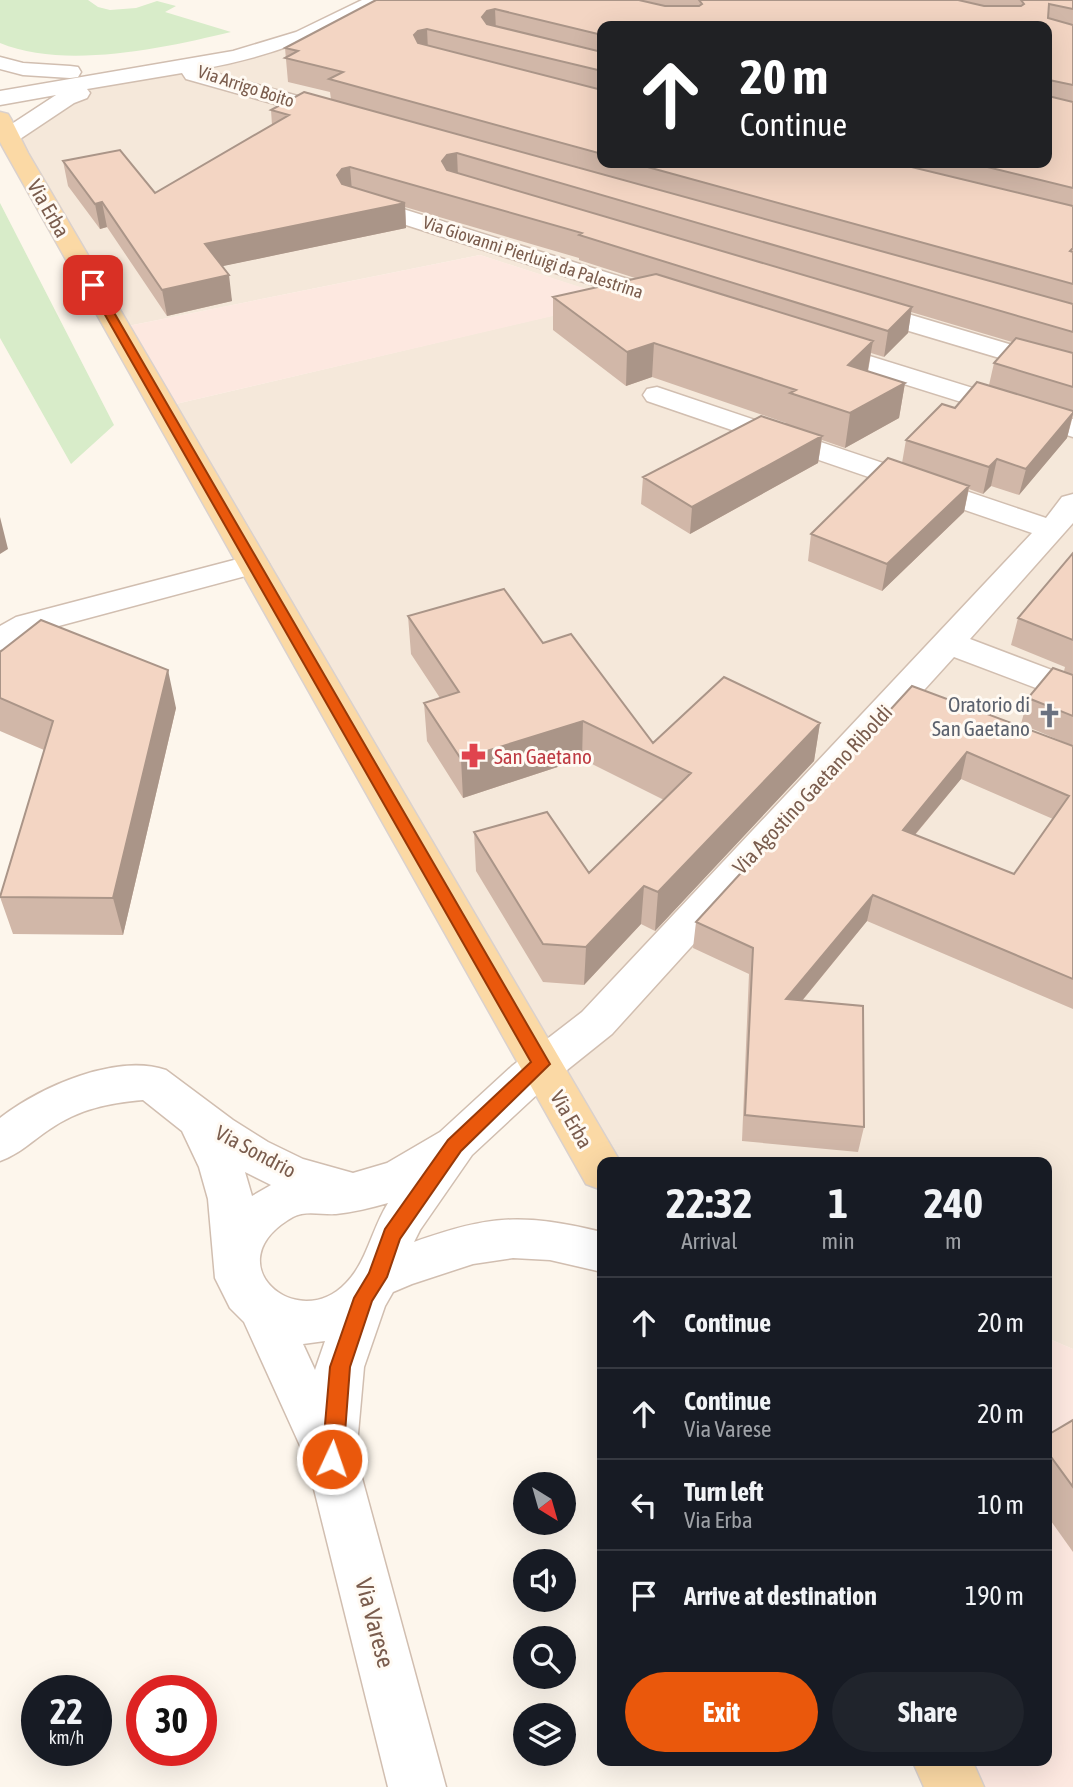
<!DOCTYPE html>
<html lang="en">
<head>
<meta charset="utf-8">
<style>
	:root { --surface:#171b24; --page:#20242c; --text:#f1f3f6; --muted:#9ea1a6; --line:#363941; --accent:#ea580c }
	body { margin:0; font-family:"Asap Condensed",sans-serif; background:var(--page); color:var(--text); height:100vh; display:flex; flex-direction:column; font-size:26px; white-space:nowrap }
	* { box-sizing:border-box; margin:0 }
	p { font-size:23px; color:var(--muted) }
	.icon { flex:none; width:38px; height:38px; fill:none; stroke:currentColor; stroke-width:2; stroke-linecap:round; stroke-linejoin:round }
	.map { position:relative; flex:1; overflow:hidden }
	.panel { position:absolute; left:597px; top:1157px; width:455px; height:609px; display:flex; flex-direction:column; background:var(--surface); border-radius:14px; box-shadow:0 7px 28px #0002 }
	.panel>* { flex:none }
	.top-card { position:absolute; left:597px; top:21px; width:455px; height:147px; border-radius:14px; box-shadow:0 7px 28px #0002; background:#202124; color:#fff; overflow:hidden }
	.needle { width:46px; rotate:143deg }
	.controls { position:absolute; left:513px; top:1472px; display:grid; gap:14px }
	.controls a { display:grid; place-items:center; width:63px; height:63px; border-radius:50%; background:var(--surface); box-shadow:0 7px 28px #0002; font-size:35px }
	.speed { position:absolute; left:21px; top:1675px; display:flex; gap:14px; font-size:35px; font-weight:700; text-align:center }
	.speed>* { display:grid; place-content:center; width:91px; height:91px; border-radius:50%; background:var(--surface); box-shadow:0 7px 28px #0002; line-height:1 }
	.speed small { font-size:18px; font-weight:400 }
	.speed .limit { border:10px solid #d22; background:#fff; color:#111 }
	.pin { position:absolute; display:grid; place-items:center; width:60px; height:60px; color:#fff; margin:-30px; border-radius:14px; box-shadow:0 4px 10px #0006 }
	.me { position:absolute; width:77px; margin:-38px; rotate:3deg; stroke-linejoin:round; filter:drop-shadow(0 0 5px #0008) }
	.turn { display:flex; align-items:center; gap:24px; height:147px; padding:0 28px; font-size:32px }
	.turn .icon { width:91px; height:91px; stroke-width:2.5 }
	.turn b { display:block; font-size:49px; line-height:60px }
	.eta { display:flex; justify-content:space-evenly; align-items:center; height:119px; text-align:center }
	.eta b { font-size:42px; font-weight:700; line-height:49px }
	.action { display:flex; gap:14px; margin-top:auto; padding:14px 28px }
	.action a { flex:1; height:80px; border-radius:42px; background:var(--accent); color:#fff; font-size:28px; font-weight:700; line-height:80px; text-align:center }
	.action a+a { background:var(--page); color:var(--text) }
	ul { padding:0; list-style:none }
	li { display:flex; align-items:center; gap:21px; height:91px; padding:0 28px; border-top:2px solid var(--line) }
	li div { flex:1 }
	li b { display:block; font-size:26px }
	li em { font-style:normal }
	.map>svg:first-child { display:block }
	.residential { fill:#f5e8da; fill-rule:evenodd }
	.commercial { fill:#fde8e0 }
	.green { fill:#d8ecc9 }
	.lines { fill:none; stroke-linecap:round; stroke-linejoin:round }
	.minor-casing { stroke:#d1beb0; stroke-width:3 }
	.major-casing { stroke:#dad1cd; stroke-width:3 }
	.minor { fill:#fff; fill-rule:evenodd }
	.major { fill:#fbd9a5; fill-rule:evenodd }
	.wall { fill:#d1b7a8; fill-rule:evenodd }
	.shaded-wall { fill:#aa9588 }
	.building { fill:#f3d5c3; stroke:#aa9588; stroke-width:2; fill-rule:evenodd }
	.route { fill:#ea580c; stroke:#983908; stroke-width:2 }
	.labels { text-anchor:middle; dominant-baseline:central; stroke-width:6; stroke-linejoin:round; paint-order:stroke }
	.far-street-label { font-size:18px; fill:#7a5c4d; stroke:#fffaf3 }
	.street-label { font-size:21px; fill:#7a5c4d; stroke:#fffaf3 }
	.worship-label { font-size:21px; fill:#5b616d; stroke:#fffaf3; text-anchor:end }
	.health-label { font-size:21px; fill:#be3a42; stroke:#fffaf3; text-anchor:start }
	.near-street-label { font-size:24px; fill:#7a5c4d; stroke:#fffaf3 }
</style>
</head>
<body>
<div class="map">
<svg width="1073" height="1787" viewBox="0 0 1073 1787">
	<rect width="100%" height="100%" fill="#fdf6ec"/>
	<path class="residential" d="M1073 0V1349L1047 1338 1046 1162H602L163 407 619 300 480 255 118 328 9 136 66 98 119 79 303 36ZM602 26H1046V163H602Z"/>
	<path class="commercial" d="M480 255 621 300 163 407 118 328Z
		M1047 1338 1073 1349V1787H955L940 1761 1046 1760Z"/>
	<path class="green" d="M0 0H88L98 7 110 10 136 8 157 1 176 6 165 12 231 32C164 48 65 70 0 43Z
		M0 203 114 425 71 464 0 338Z"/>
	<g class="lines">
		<defs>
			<path id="minor" d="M362 0H388L385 4C322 35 272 57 201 69L348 110 351 115 348 120H332L186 79 182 73 87 89 90 93 87 98 74 103 17 141 9 143 0 139 1 131 56 95 0 105V91L233 51 296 32Z
				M0 57 23 63 70 66 78 67 81 72 78 77 70 78 23 75 0 69Z
				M358 195 673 293 677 299 673 305 664 307 655 305 350 207 346 202 350 197Z
				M861 300 1073 363V380L852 314 848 308 852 302Z
				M818 340 1073 419V437L808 354 804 348 808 342Z
				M657 387 1046 518 1062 497 1073 494V523L970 639 1073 678V702L954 657 612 1034 542 1090 472 1155 420 1230 414 1242C490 1215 523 1213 602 1232V1272L550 1260 513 1258 473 1264 412 1284 393 1292 385 1306 364 1367 356 1456 446 1787H388L307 1461 244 1322 230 1308 215 1278 208 1199 199 1167 182 1131 143 1100C109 1103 79 1109 50 1129 33 1140 20 1154 0 1161V1118C40 1087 116 1053 166 1070L233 1120 268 1142 303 1159 353 1173 387 1163 440 1132 512 1066 582 1012 1032 533 647 401 643 395 647 389ZM245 1172 271 1185 252 1196ZM388 1203C372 1228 367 1262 346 1283 297 1335 213 1262 293 1217 305 1210 323 1215 336 1214 353 1212 371 1208 388 1203ZM325 1341 316 1367 315 1370 303 1344Z
				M253 555 264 557 269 564 264 571 40 631 12 647 0 650V626L16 617Z"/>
			<path id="major" d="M0 112 8 114 11 119 28 153 618 1158 620 1162H602V1190L586 1184 6 153 0 142Z
				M912 1760H972L984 1787H924Z"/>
		</defs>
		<use href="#minor" class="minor-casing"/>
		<use href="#major" class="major-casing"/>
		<use href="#minor" class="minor"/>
		<use href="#major" class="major"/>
	</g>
	<path class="wall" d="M376 0H1073V416L1067 438 1019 495 991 486 983 494 969 489 964 512 882 591 808 561 811 534 902 463 906 440 989 385 994 363 1012 342 911 312 908 333 884 357 871 353 868 372 905 383 899 418 845 448 822 440 818 463 690 534 641 504 643 477 786 424V423L652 377 626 386 553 330V297L635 278 579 260V258L405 207 406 228 222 266 232 301 167 316 107 227 100 229 68 186 63 161 155 193 272 125 271 110 331 99 330 92 288 82 285 48ZM602 26 1046 163H602Z
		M1073 553V746L1021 724 1028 698 1064 671 1065 667 1011 645 1018 618Z
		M408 616 543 643 653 743 820 723 814 761 655 931 641 924 584 985 543 982 476 871 474 832 589 873 664 800 582 759 463 798 427 741 424 703 440 698 411 654Z
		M0 652 176 708 123 935 13 934 0 897 44 750 0 731Z
		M912 686 1073 746V1009L867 921 802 1001 864 1127 858 1152 742 1141 749 974 693 948 696 922ZM961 779 1053 819 1014 874 915 835Z
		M1073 1420V1552L1046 1514V1436Z"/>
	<path class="shaded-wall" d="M495 9 496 31 487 33 482 17 487 11Z
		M427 29 428 51 419 53 414 35 418 31Z
		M457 153 458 177 448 179 442 161 447 155Z
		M350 167 352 191 344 193 337 175 342 169Z
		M102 202 107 227 100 229 95 204Z
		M405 203 406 228 209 269 205 244Z
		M229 275 232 301 167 316 162 290Z
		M912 307 908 333 884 357 888 331Z
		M873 341 867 374 848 365Z
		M654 343 652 377 626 386 627 352Z
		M905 383 899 418 845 448 850 413Z
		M1073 413 1067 438 1019 495 1026 469Z
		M822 436 818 463 690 534 692 507Z
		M997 459 991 486 983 494 989 467Z
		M969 486 964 512 882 591 887 564Z
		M0 517 8 549 0 554Z
		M168 670 176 708 123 935 113 898Z
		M583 721 582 759 463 798 461 759Z
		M820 723 814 761 655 931 658 892Z
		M967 752 961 779 897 856 903 830Z
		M644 886 641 924 584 985 586 947Z
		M873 895 867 921 782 1025 786 999Z"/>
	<path class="building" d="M376 0H639L665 6H699L702 4 699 0H958L984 6H1021L1024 4 1021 0H1073V9L1049 4 1048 18 1073 25V85L1049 80 1048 96 1073 102V188L971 163H1046V26H602V35L495 9 487 11 482 17 487 24 602 52V71L427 29 418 31 414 35 418 43 602 90V154L329 79 343 72 285 58 298 51 285 48Z
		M304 92 1073 304V332L457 153 447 155 442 161 447 170 912 307 888 331 579 235 582 233 350 167 342 169 337 175 342 184 405 203 205 244 229 275 162 290 102 202 95 204 63 161 120 150 155 193 289 115 271 110Z
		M633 163H895L1073 206V248L1070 251 1073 252V284Z
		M656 274 873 341 848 365 905 383 850 413 790 393 796 390 654 343 627 352 553 297Z
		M1016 338 1073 353V387L994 363Z
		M977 382 1073 411V413L1026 469 997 459 989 467 906 440 942 404 955 408Z
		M761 416 822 436 692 507 643 477Z
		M888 458 969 486 887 564 811 534Z
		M1073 553V640L1018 618Z
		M504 589 543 643 571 634 653 743 724 677 820 723 658 892 644 886 586 947 543 944 474 832 547 812 589 873 691 773 583 721 461 759 424 703 459 692 408 616Z
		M41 620 168 670 113 898 0 897 53 721 0 698V652Z
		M1053 668 1073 675V716L1028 698Z
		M912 686 1073 746V979L873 895 786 999 863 1006 864 1127 745 1115 753 948 696 922ZM967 752 1069 796 1014 874 903 830Z
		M1073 1420V1487L1046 1450V1436Z"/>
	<path class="route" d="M93 281 98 285 550 1064 461 1151 400 1239 387 1277 372 1301 350 1367 343 1459 340 1466 332 1469 325 1466 322 1459 330 1367 354 1298 369 1273 385 1229 448 1140 531 1062 88 285Z"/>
	<defs>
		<symbol id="church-bare" viewBox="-9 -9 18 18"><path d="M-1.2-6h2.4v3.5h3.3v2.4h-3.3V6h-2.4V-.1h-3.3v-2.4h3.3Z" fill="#6b7280" stroke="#fffaf3" stroke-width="2.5" paint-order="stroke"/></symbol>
		<symbol id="pharmacy-bare" viewBox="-9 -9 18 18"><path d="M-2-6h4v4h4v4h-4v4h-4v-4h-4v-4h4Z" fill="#e0444e" stroke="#fffaf3" stroke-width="2.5" paint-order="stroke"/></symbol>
	</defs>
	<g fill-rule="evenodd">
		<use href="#church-bare" x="1032" y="698" width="35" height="35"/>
		<use href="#pharmacy-bare" x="456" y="738" width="35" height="35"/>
	</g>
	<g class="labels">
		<g class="far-street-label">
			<text transform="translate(246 86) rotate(18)">Via Arrigo Boito</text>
			<text transform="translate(533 257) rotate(18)">Via Giovanni Pierluigi da Palestrina</text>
		</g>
		<g class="street-label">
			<text transform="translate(49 208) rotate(60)">Via Erba</text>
			<text transform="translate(812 789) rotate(-47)">Via Agostino Gaetano Riboldi</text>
			<text transform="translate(572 1119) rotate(60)">Via Erba</text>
			<text transform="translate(256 1151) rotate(28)">Via Sondrio</text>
		</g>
		<g class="worship-label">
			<text x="1030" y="704">Oratorio di<tspan x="1030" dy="24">San Gaetano</tspan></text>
		</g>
		<g class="health-label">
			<text x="494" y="756">San Gaetano</text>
		</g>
		<g class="near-street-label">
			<text transform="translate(375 1623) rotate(75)">Via Varese</text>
		</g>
	</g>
</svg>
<div class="controls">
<a><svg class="needle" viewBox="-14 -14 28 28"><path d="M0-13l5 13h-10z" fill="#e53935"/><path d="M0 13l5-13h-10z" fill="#9ea1a6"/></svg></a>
<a><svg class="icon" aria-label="sound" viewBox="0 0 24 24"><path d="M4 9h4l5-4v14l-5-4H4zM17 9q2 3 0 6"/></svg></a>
<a><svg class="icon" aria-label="search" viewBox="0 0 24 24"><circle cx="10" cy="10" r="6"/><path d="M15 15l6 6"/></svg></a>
<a><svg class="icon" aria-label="layers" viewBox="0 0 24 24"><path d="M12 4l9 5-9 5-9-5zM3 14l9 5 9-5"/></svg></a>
</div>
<div class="speed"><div>22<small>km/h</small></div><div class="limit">30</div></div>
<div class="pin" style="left:93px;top:285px;background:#d93025"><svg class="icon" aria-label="arrive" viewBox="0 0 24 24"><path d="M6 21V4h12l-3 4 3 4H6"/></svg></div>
<svg class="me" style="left:332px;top:1459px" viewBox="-20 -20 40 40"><circle r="17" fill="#ea580c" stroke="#fff" stroke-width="3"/><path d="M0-11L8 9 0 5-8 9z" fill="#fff"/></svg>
<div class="top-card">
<div class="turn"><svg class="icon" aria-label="ahead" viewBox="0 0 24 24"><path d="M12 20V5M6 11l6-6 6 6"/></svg><div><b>20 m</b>Continue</div></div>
</div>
<section class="panel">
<div class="eta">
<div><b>22:32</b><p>Arrival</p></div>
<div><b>1</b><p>min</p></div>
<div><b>240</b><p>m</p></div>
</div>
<ul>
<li><svg class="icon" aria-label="ahead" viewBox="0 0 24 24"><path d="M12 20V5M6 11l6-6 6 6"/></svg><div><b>Continue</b></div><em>20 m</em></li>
<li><svg class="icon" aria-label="ahead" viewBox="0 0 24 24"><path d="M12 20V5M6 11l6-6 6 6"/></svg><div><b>Continue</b><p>Via Varese</p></div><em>20 m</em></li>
<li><svg class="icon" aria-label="left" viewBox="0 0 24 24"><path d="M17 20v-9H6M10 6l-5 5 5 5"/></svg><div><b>Turn left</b><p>Via Erba</p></div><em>10 m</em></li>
<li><svg class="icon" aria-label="arrive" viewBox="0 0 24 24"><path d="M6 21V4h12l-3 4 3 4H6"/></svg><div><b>Arrive at destination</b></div><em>190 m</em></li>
</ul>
<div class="action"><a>Exit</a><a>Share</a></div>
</section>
</div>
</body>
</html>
